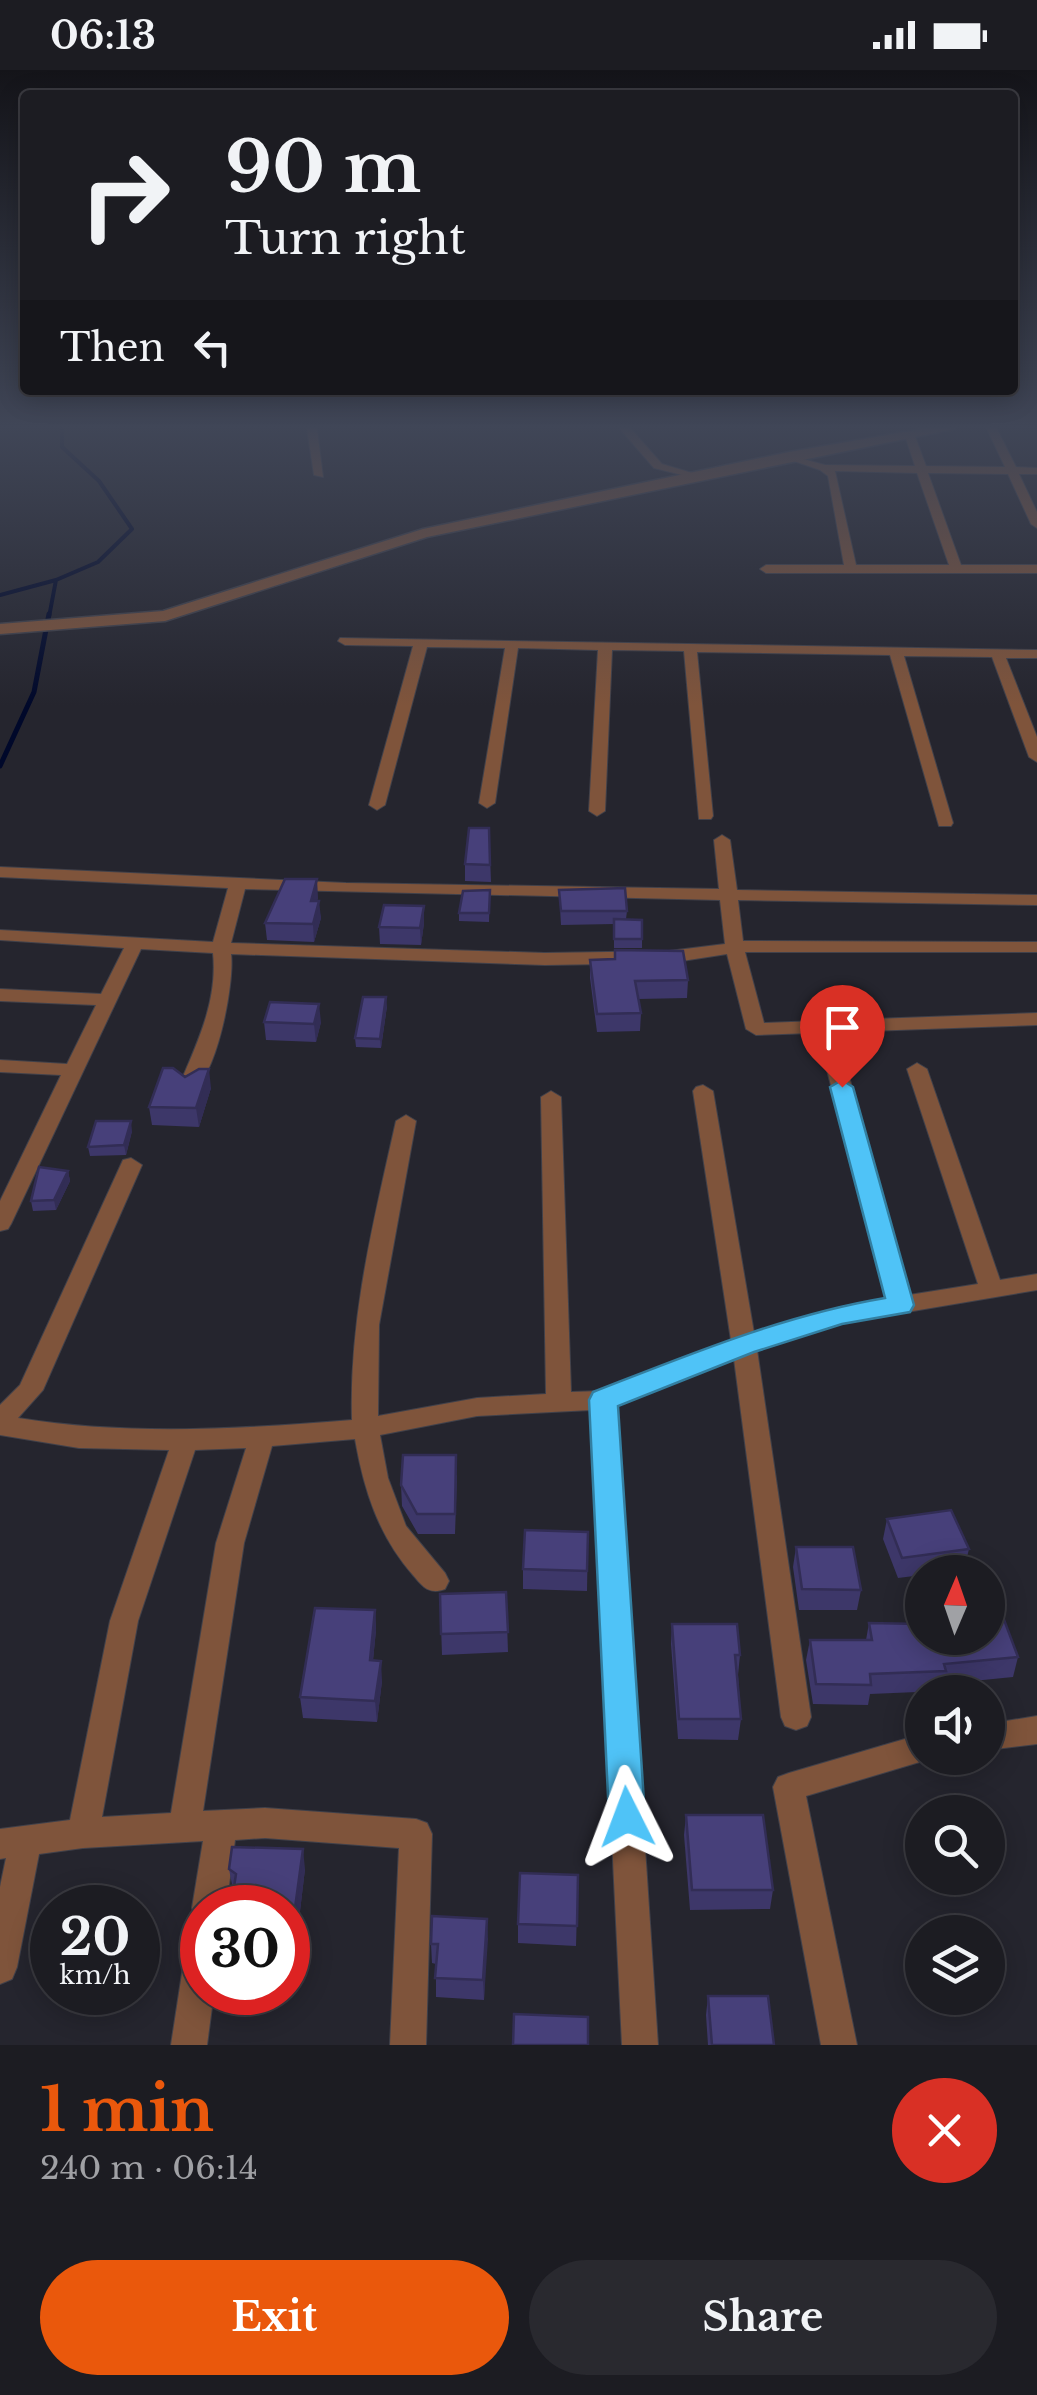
<!DOCTYPE html>
<html lang="en">
<head>
<meta charset="utf-8">
<style>
	:root { --surface:#1c1c22; --page:#29292f; --text:#f1f3f6; --muted:#a0a1a5; --line:#3a3a40; --accent:#ea580c }
	body { margin:0; font-family:"Libre Baskerville",serif; background:var(--page); color:var(--text); height:100vh; display:flex; flex-direction:column; font-size:38px; white-space:nowrap }
	* { box-sizing:border-box; margin:0 }
	p { font-size:32px; color:var(--muted) }
	.icon { flex:none; width:55px; height:55px; fill:none; stroke:currentColor; stroke-width:2; stroke-linecap:round; stroke-linejoin:round }
	.map { position:relative; height:1975px; overflow:hidden }
	.sheet { display:flex; flex-direction:column; background:var(--surface); flex:1 }
	.sheet>* { flex:none }
	.guide { position:absolute; left:20px; top:20px; width:998px; height:305px; border-radius:10px; box-shadow:0 5px 25px #0003,0 0 0 2px var(--line); background:#1c1c22; color:var(--text); overflow:hidden }
	.needle { width:65px; rotate:2deg }
	.controls { position:absolute; left:905px; top:1485px; display:grid; gap:20px }
	.controls a { display:grid; place-items:center; width:100px; height:100px; border-radius:50%; background:var(--surface); box-shadow:0 5px 25px #0003,0 0 0 2px var(--line); font-size:50px }
	.speed { position:absolute; left:30px; top:1815px; display:flex; gap:20px; font-size:50px; font-weight:700; text-align:center }
	.speed>* { display:grid; place-content:center; width:130px; height:130px; border-radius:50%; background:var(--surface); box-shadow:0 5px 25px #0003,0 0 0 2px var(--line); line-height:1 }
	.speed small { font-size:25px; font-weight:400 }
	.speed .limit { border:15px solid #d22; background:#fff; color:#111 }
	.pin { position:absolute; display:grid; place-items:center; width:85px; height:85px; color:#fff; margin:-102px -42px; border-radius:50% 50% 50% 0; rotate:-45deg; box-shadow:0 0 10px #0007 }
	.pin .icon { rotate:45deg }
	.me { position:absolute; width:110px; margin:-55px; rotate:357deg; stroke-linejoin:round; filter:drop-shadow(0 0 8px #0008) }
	.turn { display:flex; align-items:center; gap:35px; height:210px; padding:0 40px; font-size:45px }
	.turn .icon { width:130px; height:130px; stroke-width:2.5 }
	.turn b { display:block; font-size:70px; line-height:85px }
	.then { display:flex; align-items:center; height:95px; padding:0 40px; background:#0003; gap:20px; font-size:38px }
	.round { display:grid; place-items:center; flex:none; width:105px; height:105px; border-radius:52px; background:var(--page) }
	.summary { display:flex; align-items:center; justify-content:space-between; height:170px; padding:0 40px }
	h1 { font-size:60px; font-weight:800; line-height:75px; color:var(--accent) }
	.button { display:flex; gap:20px; margin-top:auto; padding:20px 40px }
	.button a { flex:1; height:115px; border-radius:60px; background:var(--accent); color:#fff; font-size:40px; font-weight:800; line-height:115px; text-align:center }
	.button a+a { background:var(--page); color:var(--text) }
	.status { display:flex; justify-content:space-between; align-items:center; height:70px; padding:0 50px; background:var(--surface); direction:ltr }
	.status svg { height:28px; fill:currentColor }
	.map>svg:first-child { display:block }
	.lines { fill:none; stroke-linecap:round; stroke-linejoin:round }
	.stream-far1 { stroke:#00082a; stroke-width:4 }
	.stream { stroke:#00082a; stroke-width:5 }
	.minor-casing { stroke:#41414a; stroke-width:2 }
	.tertiary-casing { stroke:#41414a; stroke-width:3 }
	.minor { fill:#7f543b; fill-rule:evenodd }
	.tertiary { fill:#7f543b; fill-rule:evenodd }
	.wall { fill:#3d3769 }
	.shaded-wall { fill:#322d55 }
	.building { fill:#47407a; stroke:#322d55; stroke-width:2.5 }
	.route { fill:#4fc3f7; stroke:#337fa1; stroke-width:2.5 }
</style>
</head>
<body>
<div class="status"><b>06:13</b><svg viewBox="0 0 49 12"><path d="M0 12V9h3v3zM5 12V6h3v6zM10 12V3h3v9zM15 12V0h3v12zM26 1h20v11H26zM47 4h2v5h-2z"/></svg></div>
<div class="map">
<svg width="1037" height="1975" viewBox="0 0 1037 1975">
	<rect width="100%" height="100%" fill="#25252e"/>
	<g class="lines">
		<path class="stream-far1" d="M0 525 56 510
			M49 547 56 510 98 492 132 459 99 411 62 377V359"/>
		<path class="stream" d="M0 696 34 622 49 544"/>
		<defs>
			<path id="minor" d="M307 359H317L323 407 314 405Z
				M620 359H631L662 394 699 405 694 408 654 398Z
				M987 359H997L1016 397 1037 398V404H1019L1037 442V458L1031 454 1008 404 928 403 961 495H1037V503H766L760 499 766 495H844L828 406 820 400 785 388V384L825 395 915 396 905 366 910 363 915 366 926 396 1005 397ZM835 401 917 403 949 495H856Z
				M340 568 1037 580V588H1006L1037 667V692L1029 687 992 587 904 586 953 753 951 756H939L890 585 697 582 713 746 711 749H699L684 581 612 580 605 741 597 746 589 741 598 580 518 578 495 733 487 738 479 733 505 578 427 577 385 735 377 740 369 735 413 576 345 575 338 571Z
				M722 765 730 770 737 820 1037 825V835L738 830 743 871 1037 872V882H745L764 953 1037 943V955L756 965 746 959 727 884 669 893 545 895 231 884C235 911 216 1014 189 1022L179 1016C197 973 218 931 213 883L141 879 11 1154 8 1159 0 1161V1131L61 1005 0 1002V990L67 994 96 935 0 931V919L101 924 124 878 0 870V860L213 872 228 818 0 807V797L346 813 719 819 714 770ZM245 819 720 830 725 874 669 881 545 883 231 873Z
				M832 975 842 981 909 1225 978 1214 907 999 917 993 927 999 1000 1210 1037 1204V1220L842 1253 757 1280 811 1647 807 1656 796 1660 785 1656 781 1647 734 1289 616 1335 658 1975H622L591 1340 477 1346 380 1365 388 1408 406 1456 445 1503 449 1511 445 1519C429 1525 423 1517 413 1505 378 1465 364 1420 355 1369L272 1376 244 1473 203 1741 265 1738 416 1749 427 1753 432 1764 426 1975H390L399 1778 265 1768 235 1770 226 1838H202V1852L197 1849 192 1838 203 1771 83 1778 39 1784 17 1897 12 1909 0 1914V1817L6 1788 0 1789V1759L70 1750 110 1551 169 1380 79 1378 0 1365V1335L20 1315 123 1090 131 1088 142 1095 43 1320 18 1348C130 1366 240 1359 352 1350 349 1247 374 1150 396 1051L406 1045 416 1051 379 1255 378 1346 477 1328 546 1324 541 1027 551 1021 561 1027 571 1322 601 1321 731 1270 693 1021 696 1017 703 1015 713 1021 754 1263 841 1237 887 1229 822 981ZM246 1378 216 1473 171 1743 102 1747 138 1551 195 1380Z
				M1037 1646V1674L988 1680V1654Z
				M922 1664V1688H933L806 1726 857 1975H821L773 1717 778 1707 789 1703Z
				M202 1867V1922H214L207 1975H171L185 1884 190 1872Z"/>
			<path id="tertiary" d="M922 359H954L427 467 165 551 0 564V554L163 541 423 459 789 382Z"/>
		</defs>
		<use href="#minor" class="minor-casing"/>
		<use href="#tertiary" class="tertiary-casing"/>
		<use href="#minor" class="minor"/>
		<use href="#tertiary" class="tertiary"/>
	</g>
	<path class="wall" d="M489 758 491 812 465 811V794Z
		M490 820 489 852 459 851V843Z
		M559 820 627 841 626 849 642 869V878H614V854L561 855Z
		M318 827 317 831 321 848 314 872 267 870 265 853Z
		M424 853 421 875 380 874 379 857Z
		M590 890 688 910 687 928 638 929 641 943 640 961 597 962 590 908Z
		M387 936 381 978 356 977 355 968Z
		M264 952H321L316 972 266 970Z
		M185 1007 211 1018 199 1057 152 1055 149 1037Z
		M132 1061 126 1085 90 1086 88 1077Z
		M68 1101 70 1111 56 1140 33 1141 31 1131Z
		M457 1405 455 1464H418L402 1436 401 1415Z
		M887 1449 969 1479 964 1499 939 1502H922V1505L898 1508 883 1469Z
		M588 1462 587 1521 523 1519V1499Z
		M796 1477 861 1520 857 1540H799L793 1497Z
		M506 1522 508 1582 442 1585 440 1524Z
		M375 1540 376 1560 373 1590 382 1611 377 1652 303 1648 300 1627Z
		M869 1553 1018 1587 1013 1607 943 1614 941 1621 870 1624 868 1635 813 1634 806 1590 810 1570H866Z
		M672 1554 740 1585 738 1605 741 1649 738 1670 678 1669 671 1574Z
		M686 1745 773 1820 770 1839 690 1840 684 1765Z
		M229 1799H305L298 1858H288V1838H231L233 1820Z
		M578 1805 576 1876 518 1873V1854Z
		M487 1849 484 1930 436 1927V1894L432 1893 431 1874Z
		M708 1926 774 1975H708L706 1945Z"/>
	<path class="shaded-wall" d="M317 809 318 827 313 848 311 831Z
		M319 831 321 848 314 872 313 854Z
		M424 836V853L421 875 420 858Z
		M386 927 387 936 381 978 380 969Z
		M319 934 321 952 316 972 314 954Z
		M209 999 211 1018 199 1057 196 1038Z
		M131 1051 132 1061 126 1085 124 1075Z
		M68 1101 70 1111 56 1140 54 1130Z
		M375 1540 376 1560 371 1611 370 1590Z
		M381 1591 382 1611 377 1652 375 1631Z
		M303 1779 305 1799 298 1858 295 1838Z
		M487 1849 488 1869 484 1930 483 1910Z"/>
	<path class="building" d="M469 758H489L490 795 465 794Z
		M285 809H317L311 831H319L313 854 265 853Z
		M625 818 627 841H561L559 820Z
		M490 820 489 843H459L463 821Z
		M384 835 424 836 420 858 379 857Z
		M614 849 642 850V869H614Z
		M615 880 683 881 688 910 635 911 641 943 597 944 590 890 615 889Z
		M363 927H386L380 969 355 968Z
		M270 932 319 934 314 954 264 952Z
		M163 998H173L185 1007 199 999H209L196 1038 149 1037Z
		M96 1051H131L124 1075 88 1077Z
		M39 1097 68 1101 54 1130 31 1131Z
		M403 1385H456L455 1444H417L401 1415Z
		M951 1440 969 1479 902 1488 887 1449Z
		M525 1460 588 1462 587 1501 523 1499Z
		M796 1477H853L861 1520 802 1519Z
		M506 1522 508 1562 441 1564 440 1524Z
		M315 1538 375 1540 370 1590 381 1591 375 1631 300 1627Z
		M1003 1547 1018 1587 944 1594 946 1601 870 1604 871 1615 816 1614 810 1570H872L869 1553 922 1554V1568H988V1548Z
		M672 1554H737L740 1585H735L741 1649H679Z
		M686 1745H763L773 1820H692Z
		M232 1777 303 1779 295 1838 231 1836 236 1804 229 1799Z
		M520 1803 578 1805 577 1856 518 1854Z
		M432 1846 487 1849 483 1910 435 1908 438 1874H431Z
		M708 1926H768L774 1975H712Z
		M514 1944 588 1947V1975H513Z"/>
	<linearGradient id="sky" x2="0" y2="1"><stop stop-color="#141419"/><stop offset="0.56" stop-color="#404657"/><stop offset="1" stop-color="#404657" stop-opacity="0"/></linearGradient>
	<rect width="1037" height="636" fill="url(#sky)"/>
	<path class="route" d="M842 1010 853 1017 914 1235 910 1242 842 1254 754 1282 618 1336 645 1747 640 1759 627 1764 614 1759 609 1747 589 1330 593 1322C688 1285 784 1245 885 1228L830 1017Z"/>
</svg>
<div class="controls">
<a><svg class="needle" viewBox="-14 -14 28 28"><path d="M0-13l5 13h-10z" fill="#e53935"/><path d="M0 13l5-13h-10z" fill="#a0a1a5"/></svg></a>
<a><svg class="icon" aria-label="sound" viewBox="0 0 24 24"><path d="M4 9h4l5-4v14l-5-4H4zM17 9q2 3 0 6"/></svg></a>
<a><svg class="icon" aria-label="search" viewBox="0 0 24 24"><circle cx="10" cy="10" r="6"/><path d="M15 15l6 6"/></svg></a>
<a><svg class="icon" aria-label="layers" viewBox="0 0 24 24"><path d="M12 4l9 5-9 5-9-5zM3 14l9 5 9-5"/></svg></a>
</div>
<div class="speed"><div>20<small>km/h</small></div><div class="limit">30</div></div>
<div class="pin" style="left:842px;top:1017px;background:#d93025"><svg class="icon" aria-label="arrive" viewBox="0 0 24 24"><path d="M6 21V4h12l-3 4 3 4H6"/></svg></div>
<svg class="me" style="left:627px;top:1747px" viewBox="-20 -20 40 40"><path d="M0-17L14 15 0 8-14 15z" fill="#4fc3f7" stroke="#fff" stroke-width="4"/></svg>
<div class="guide">
<div class="turn"><svg class="icon" aria-label="right" viewBox="0 0 24 24"><path d="M7 20v-9h11M14 6l5 5-5 5"/></svg><div><b>90 m</b>Turn right</div></div>
<div class="then">Then<svg class="icon" aria-label="left" viewBox="0 0 24 24"><path d="M17 20v-9H6M10 6l-5 5 5 5"/></svg></div>
</div>
</div>
<section class="sheet">
<div class="summary"><div><h1>1 min</h1><p>240 m · 06:14</p></div><a class="round" style="background:#d93025;color:#fff"><svg class="icon" aria-label="close" viewBox="0 0 24 24"><path d="M6 6l12 12M18 6L6 18"/></svg></a></div>
<div class="button"><a>Exit</a><a>Share</a></div>
</section>
</body>
</html>
